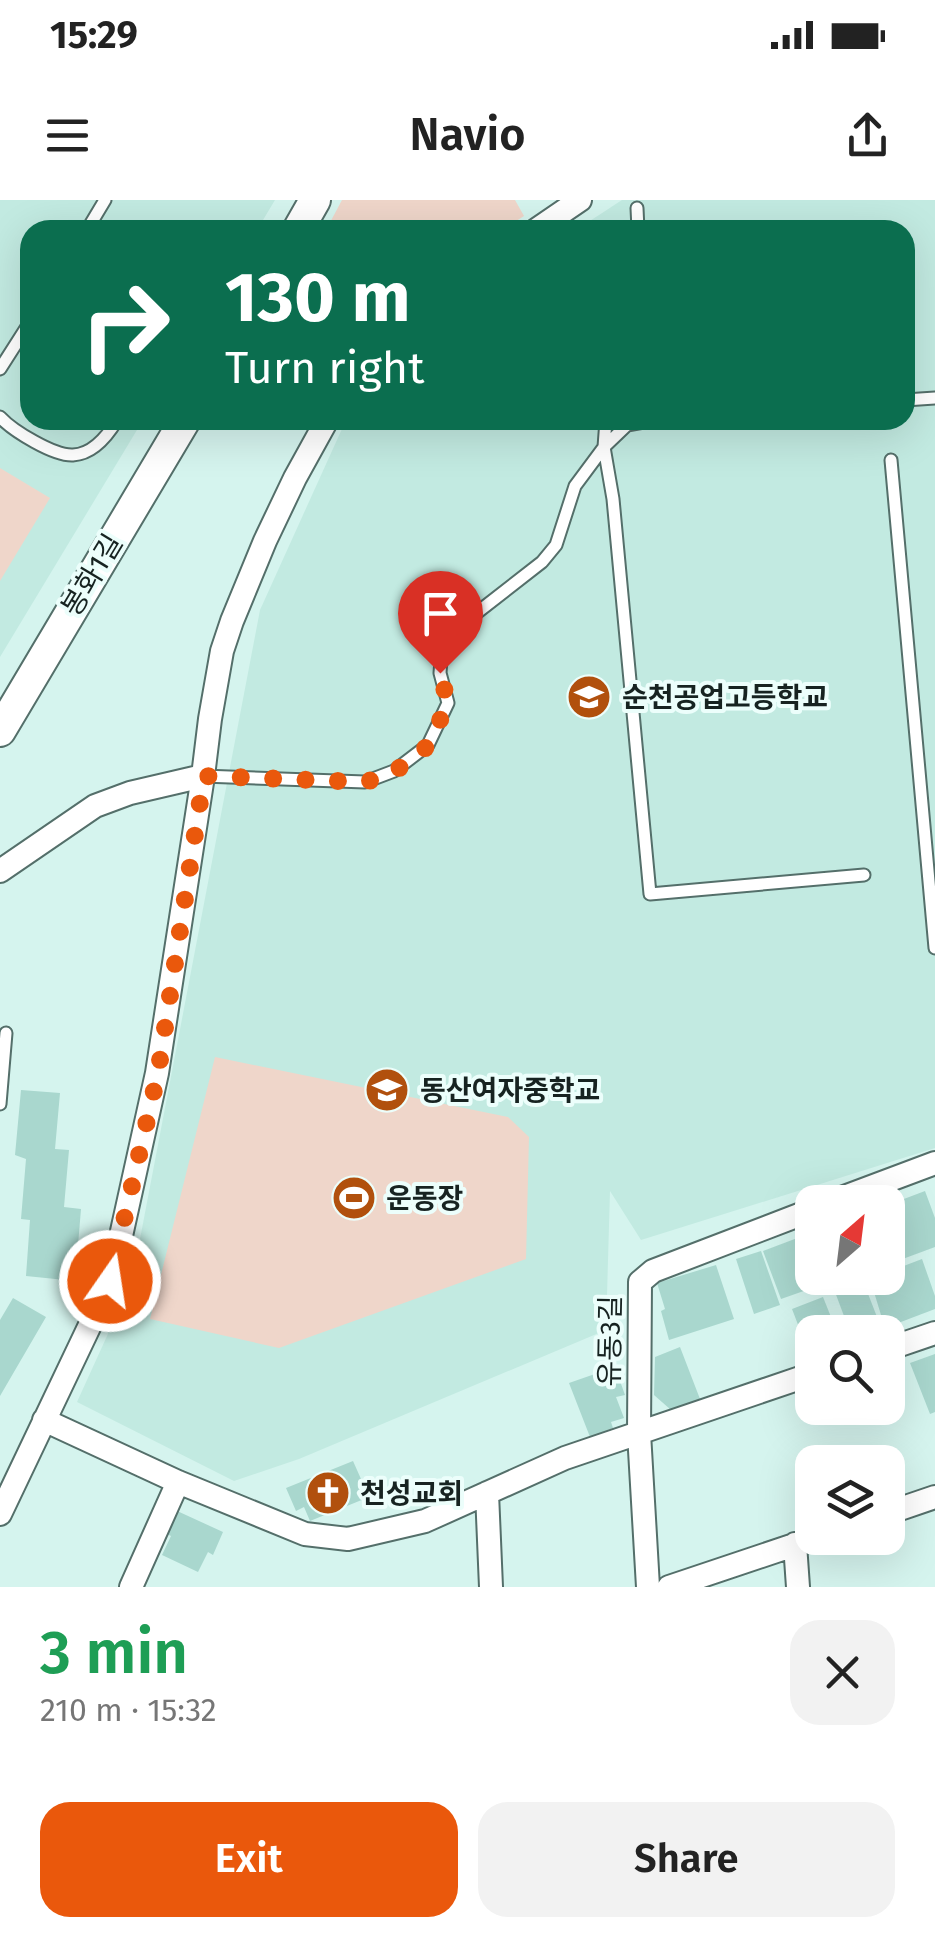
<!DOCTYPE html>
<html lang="en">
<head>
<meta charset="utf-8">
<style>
	:root { --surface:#fff; --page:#f2f2f2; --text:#222; --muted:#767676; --accent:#ea580c }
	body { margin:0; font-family:"Fira Sans","Noto Sans KR",sans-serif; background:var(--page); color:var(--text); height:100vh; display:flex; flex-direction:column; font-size:38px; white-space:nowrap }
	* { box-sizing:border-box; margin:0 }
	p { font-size:32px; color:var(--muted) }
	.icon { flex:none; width:55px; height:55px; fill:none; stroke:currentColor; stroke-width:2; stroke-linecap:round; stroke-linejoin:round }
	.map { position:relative; height:1387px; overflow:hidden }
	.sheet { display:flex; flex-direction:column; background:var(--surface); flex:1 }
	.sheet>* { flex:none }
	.banner { position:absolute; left:20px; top:20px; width:895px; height:210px; border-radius:30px; box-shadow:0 10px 40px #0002; background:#0b6e4f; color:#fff; overflow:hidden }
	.needle { width:65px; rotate:28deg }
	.controls { position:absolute; left:795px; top:985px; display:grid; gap:20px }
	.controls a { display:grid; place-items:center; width:110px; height:110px; border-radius:20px; background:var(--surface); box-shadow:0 10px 40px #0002; font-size:50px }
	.pin { position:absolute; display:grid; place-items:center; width:85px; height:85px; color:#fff; margin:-102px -42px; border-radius:50% 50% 50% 0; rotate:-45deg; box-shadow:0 0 10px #0007 }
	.pin .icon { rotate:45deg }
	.me { position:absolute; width:110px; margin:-55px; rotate:13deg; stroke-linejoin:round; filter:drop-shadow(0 0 8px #0008) }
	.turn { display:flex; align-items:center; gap:35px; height:210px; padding:0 40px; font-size:45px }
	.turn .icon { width:130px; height:130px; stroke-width:2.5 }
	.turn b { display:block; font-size:70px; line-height:85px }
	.round { display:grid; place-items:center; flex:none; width:105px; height:105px; border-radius:30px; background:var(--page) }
	.head { display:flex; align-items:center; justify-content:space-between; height:170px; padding:0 40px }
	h1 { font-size:60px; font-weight:600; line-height:75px; color:#1e9e55 }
	.primary-button { display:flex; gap:20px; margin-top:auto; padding:20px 40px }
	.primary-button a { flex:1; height:115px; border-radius:30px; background:var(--accent); color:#fff; font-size:40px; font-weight:600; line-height:115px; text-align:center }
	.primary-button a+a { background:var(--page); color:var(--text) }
	.status { display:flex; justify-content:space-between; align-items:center; height:70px; padding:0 50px; background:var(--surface); direction:ltr }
	.status svg { height:28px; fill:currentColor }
	header { display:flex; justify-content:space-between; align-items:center; height:130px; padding:0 40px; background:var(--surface); font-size:45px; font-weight:600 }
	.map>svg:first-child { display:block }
	.built { fill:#c2eae1 }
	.green { fill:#efd6ca }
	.building { fill:#a9d7ce }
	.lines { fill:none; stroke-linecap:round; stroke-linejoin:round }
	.service-casing { stroke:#546f6a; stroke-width:15 }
	.minor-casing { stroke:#546f6a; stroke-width:26 }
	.tertiary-casing { stroke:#546f6a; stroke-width:34 }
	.service { stroke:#fff; stroke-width:11 }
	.minor { stroke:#fff; stroke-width:22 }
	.tertiary { stroke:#fff; stroke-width:30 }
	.route { stroke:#ea580c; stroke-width:18; stroke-dasharray:0 32.4 }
	.labels { text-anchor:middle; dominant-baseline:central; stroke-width:8; stroke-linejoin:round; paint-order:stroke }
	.street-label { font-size:28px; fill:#172321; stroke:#ecfefb }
	.poi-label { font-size:28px; font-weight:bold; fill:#172321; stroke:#ecfefb; text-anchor:start }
</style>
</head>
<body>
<div class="status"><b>15:29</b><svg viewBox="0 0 49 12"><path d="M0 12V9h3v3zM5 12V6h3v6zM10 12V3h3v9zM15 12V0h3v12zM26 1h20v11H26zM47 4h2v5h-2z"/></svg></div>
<header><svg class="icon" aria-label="menu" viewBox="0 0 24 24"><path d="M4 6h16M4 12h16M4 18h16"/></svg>Navio<svg class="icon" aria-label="share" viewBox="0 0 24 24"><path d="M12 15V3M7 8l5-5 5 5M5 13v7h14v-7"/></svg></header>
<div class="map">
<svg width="935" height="1387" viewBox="0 0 935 1387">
	<rect width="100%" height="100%" fill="#d5f4ee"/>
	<path class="built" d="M0 0H275L257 30H30V220H143L0 457Z
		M622 0H935V948L641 1040 610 991 606 1130 299 1259 234 1281 77 1202 132 1081 260 410 346 220H905V30H576Z"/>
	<path class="green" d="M342 0H515L524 16 502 30H326Z
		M0 268 50 298 0 381Z
		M215 857 508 917 529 937 526 1059 279 1148 150 1119Z"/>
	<path class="building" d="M21 890 60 893 55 949 69 950 64 1007 81 1009 75 1081 26 1076 30 1020 21 1019 26 959 15 955Z
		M925 991 935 1018V1047L900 1060 888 1026V1005Z
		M800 1037 812 1071V1078H815L818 1086 781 1099 763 1051Z
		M761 1051 780 1105 754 1114 736 1059Z
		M922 1059 935 1096V1109L885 1128 870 1079 888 1078V1072Z
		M716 1065 734 1119 669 1140 661 1111 665 1109 657 1083Z
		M863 1081 879 1122 850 1132 835 1092Z
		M823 1097 837 1132H812V1161L792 1109Z
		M13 1098 46 1117 0 1196V1120Z
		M680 1147 700 1199 671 1210 654 1195 655 1157Z
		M935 1154V1212L930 1214 910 1163Z
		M615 1167 625 1195 616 1197 624 1218 611 1222 613 1228 590 1237 569 1183Z
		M353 1261 369 1297 310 1321 304 1307 296 1311 286 1288Z
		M175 1310 223 1332 213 1355 208 1352 198 1372 162 1355 171 1336 165 1333Z"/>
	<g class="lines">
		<defs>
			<path id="service" d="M637 8 638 30
				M87 30 105 0
				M0 169 30 122
				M905 200 935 198
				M0 217C13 231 54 256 73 255 93 254 108 235 117 220
				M606 220 604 247 613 299 650 694 864 675
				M891 260 935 748
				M203 576 365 582 394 571 428 545 448 503 440 473 442 446 465 422 542 362 556 345 575 286 604 247 627 225 655 220
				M0 904 6 833"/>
			<path id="minor" d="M536 30 580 0
				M0 671 95 606 130 593 203 576
				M831 1002 935 963
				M888 1149 935 1133
				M44 1220 178 1282 305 1334 348 1339 425 1321 565 1258 812 1174
				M487 1293 491 1387
				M888 1313 935 1297
				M0 1314 111 1081 157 873 203 576 210 519 222 451 232 421 265 341 295 278 327 220
				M795 1344 798 1387
				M131 1387 178 1282
				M648 1387 639 1233 640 1082 653 1071 812 1010
				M669 1387 815 1338"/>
			<path id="tertiary" d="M298 30 315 0
				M0 531 185 220"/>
		</defs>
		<use href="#service" class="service-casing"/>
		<use href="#minor" class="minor-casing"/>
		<use href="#tertiary" class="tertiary-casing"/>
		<use href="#service" class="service"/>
		<use href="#minor" class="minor"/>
		<use href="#tertiary" class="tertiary"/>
	</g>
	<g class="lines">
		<path class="route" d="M110 1081 158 873 204 576 366 582 394 572 428 546 448 503 440 473"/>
	</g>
	<defs>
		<symbol id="school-disc" viewBox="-11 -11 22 22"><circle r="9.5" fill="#b1500d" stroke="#ecfefb"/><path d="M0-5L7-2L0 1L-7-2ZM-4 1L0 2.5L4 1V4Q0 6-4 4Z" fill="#fff"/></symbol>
		<symbol id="stadium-disc" viewBox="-11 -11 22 22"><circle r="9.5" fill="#b1500d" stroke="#ecfefb"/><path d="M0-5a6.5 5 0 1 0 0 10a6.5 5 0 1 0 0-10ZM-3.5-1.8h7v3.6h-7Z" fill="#fff"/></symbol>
		<symbol id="church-disc" viewBox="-11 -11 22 22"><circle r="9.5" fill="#b1500d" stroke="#ecfefb"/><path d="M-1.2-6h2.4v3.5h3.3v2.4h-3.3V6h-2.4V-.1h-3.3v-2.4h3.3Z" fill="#fff"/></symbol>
	</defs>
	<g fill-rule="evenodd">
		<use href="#school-disc" x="564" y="472" width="50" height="50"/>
		<use href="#school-disc" x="362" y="865" width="50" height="50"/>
		<use href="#stadium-disc" x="329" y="973" width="50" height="50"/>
		<use href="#church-disc" x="303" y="1268" width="50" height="50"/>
	</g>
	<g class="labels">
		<g class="street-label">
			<text transform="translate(92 375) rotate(-59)">봉화1길</text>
			<text transform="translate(610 1141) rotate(-89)">유동3길</text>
		</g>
		<g class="poi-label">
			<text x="622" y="497">순천공업고등학교</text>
			<text x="420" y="890">동산여자중학교</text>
			<text x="386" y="998">운동장</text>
			<text x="360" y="1293">천성교회</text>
		</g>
	</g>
</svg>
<div class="controls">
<a><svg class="needle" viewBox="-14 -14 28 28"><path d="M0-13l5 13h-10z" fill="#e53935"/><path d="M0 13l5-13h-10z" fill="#767676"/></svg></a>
<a><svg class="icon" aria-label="search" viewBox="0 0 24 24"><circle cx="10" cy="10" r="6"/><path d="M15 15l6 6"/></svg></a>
<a><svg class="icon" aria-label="layers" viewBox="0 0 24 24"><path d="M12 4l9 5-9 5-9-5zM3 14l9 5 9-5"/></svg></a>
</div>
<div class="pin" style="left:440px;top:473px;background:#d93025"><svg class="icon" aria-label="arrive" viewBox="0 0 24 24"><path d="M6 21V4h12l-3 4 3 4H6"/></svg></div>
<svg class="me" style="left:110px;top:1081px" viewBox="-20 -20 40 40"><circle r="17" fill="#ea580c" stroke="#fff" stroke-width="3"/><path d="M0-11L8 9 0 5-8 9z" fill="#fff"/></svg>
<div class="banner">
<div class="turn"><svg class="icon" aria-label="right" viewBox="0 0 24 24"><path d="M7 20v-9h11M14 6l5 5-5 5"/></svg><div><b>130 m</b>Turn right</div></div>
</div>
</div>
<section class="sheet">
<div class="head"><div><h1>3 min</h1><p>210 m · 15:32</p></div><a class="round"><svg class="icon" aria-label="close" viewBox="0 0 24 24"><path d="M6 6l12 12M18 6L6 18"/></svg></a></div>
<div class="primary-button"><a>Exit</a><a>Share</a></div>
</section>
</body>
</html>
